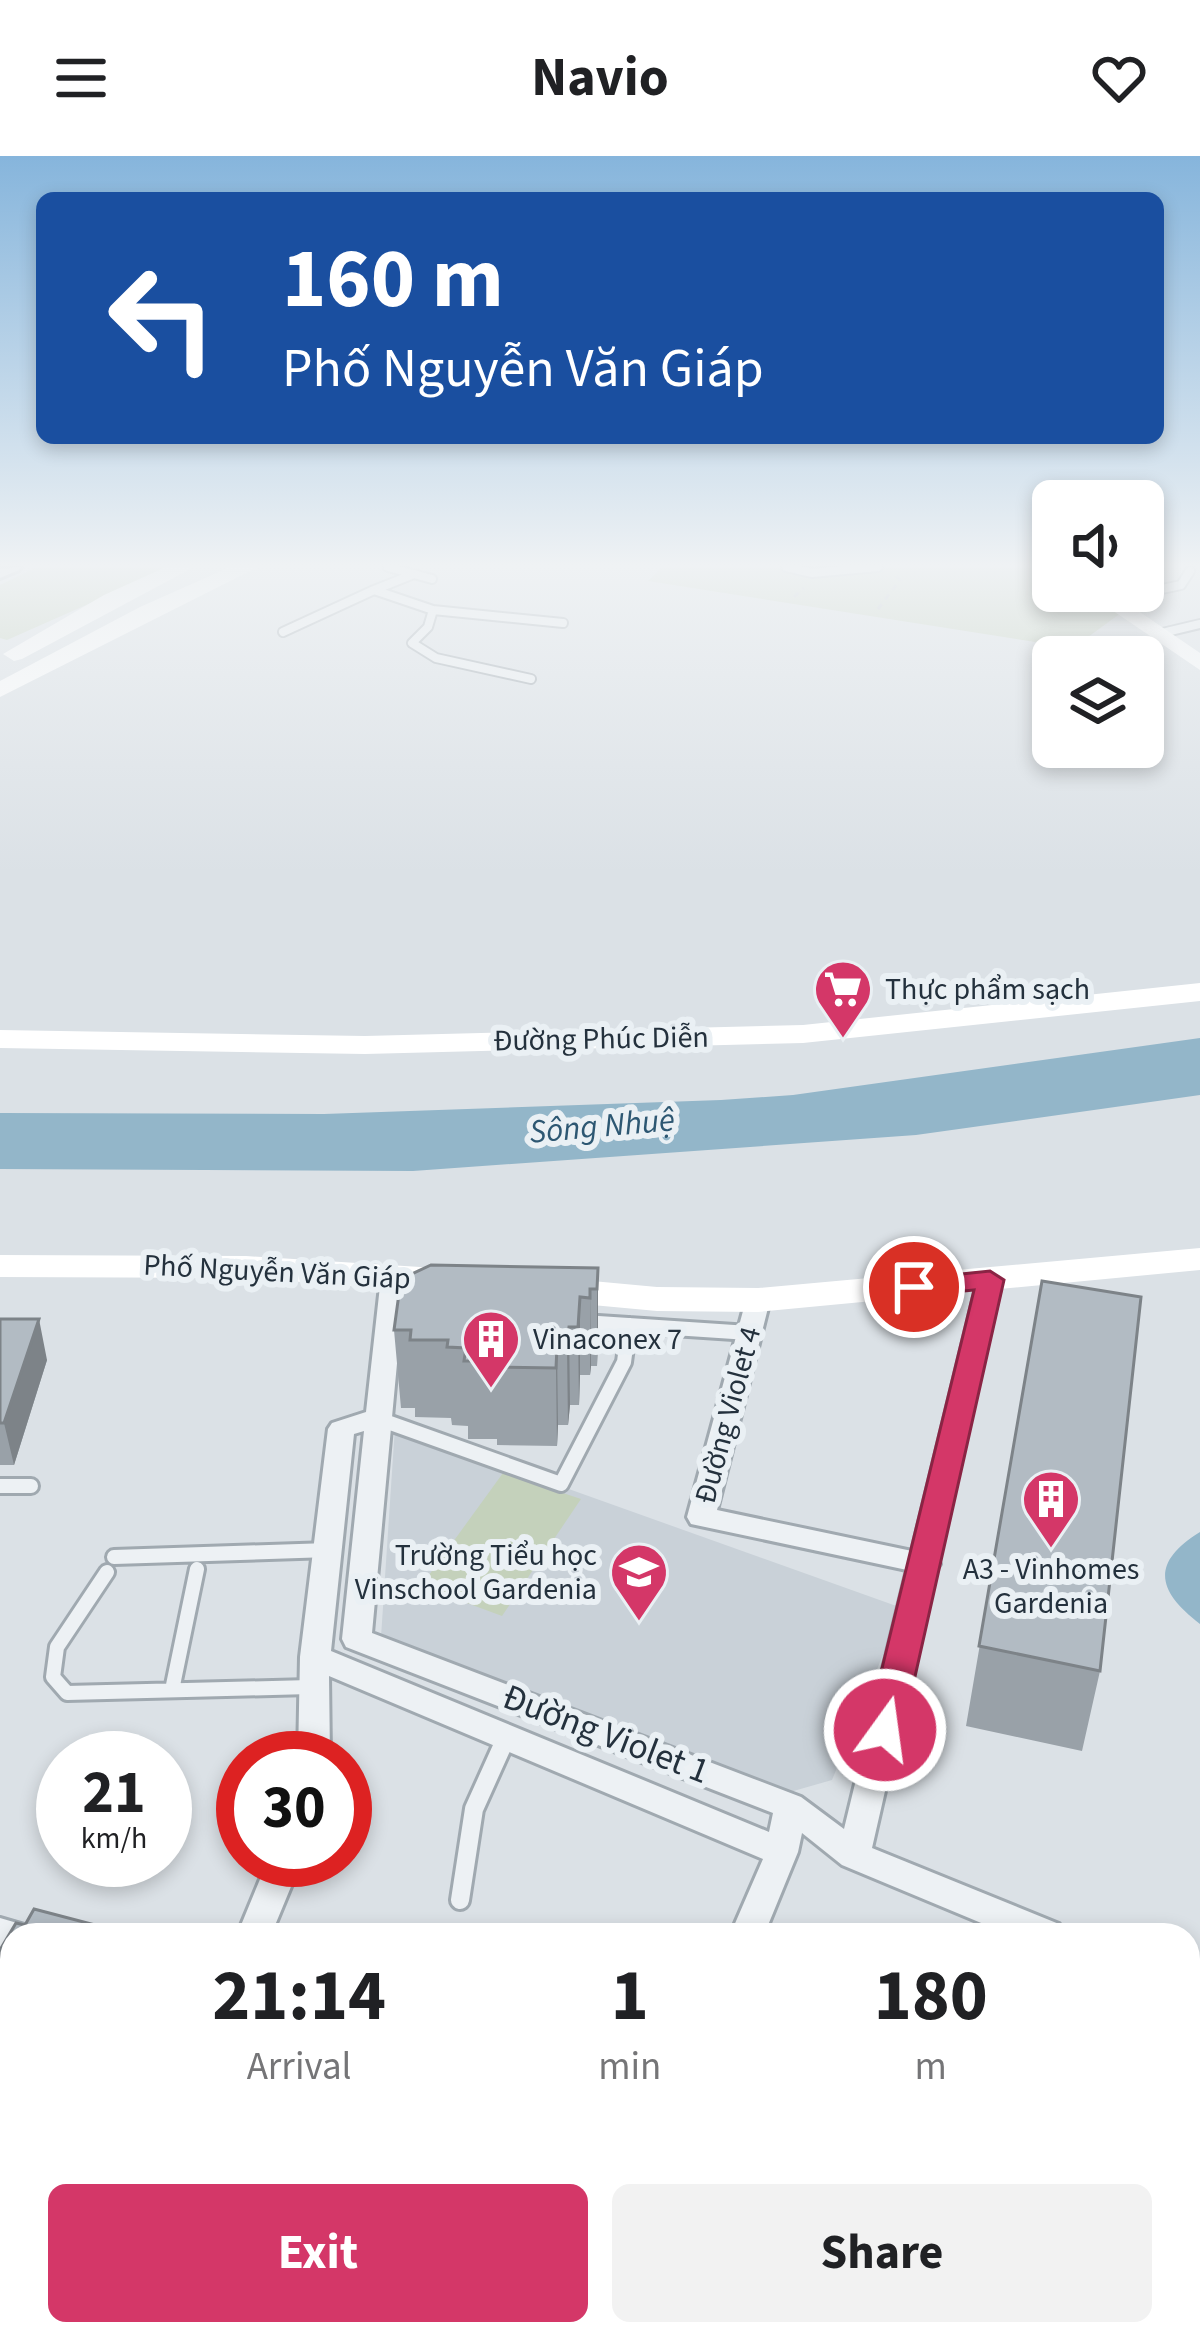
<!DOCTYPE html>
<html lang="en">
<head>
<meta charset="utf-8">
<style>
	:root { --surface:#fff; --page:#f2f2f2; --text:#202124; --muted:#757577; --accent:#d43768 }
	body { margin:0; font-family:"Source Sans 3",sans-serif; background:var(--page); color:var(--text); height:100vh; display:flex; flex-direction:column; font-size:45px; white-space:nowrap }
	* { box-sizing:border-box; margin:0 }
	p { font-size:39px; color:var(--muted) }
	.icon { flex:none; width:66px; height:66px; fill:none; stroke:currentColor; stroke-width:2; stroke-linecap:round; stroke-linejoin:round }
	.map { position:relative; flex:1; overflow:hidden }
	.details { position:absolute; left:0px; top:1767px; width:1200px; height:423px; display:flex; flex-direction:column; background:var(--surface); border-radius:36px 36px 0 0; box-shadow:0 6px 18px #0003 }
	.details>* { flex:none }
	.top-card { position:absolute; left:36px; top:36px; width:1128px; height:252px; border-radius:18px; box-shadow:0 6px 18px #0003; background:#1a4fa0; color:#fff; overflow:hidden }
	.buttons { position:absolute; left:1032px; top:324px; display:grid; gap:24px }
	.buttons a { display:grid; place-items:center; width:132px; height:132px; border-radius:18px; background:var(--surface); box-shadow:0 6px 18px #0003; font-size:60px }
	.speed { position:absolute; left:36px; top:1575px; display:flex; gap:24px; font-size:60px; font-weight:700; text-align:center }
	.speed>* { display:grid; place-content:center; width:156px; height:156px; border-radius:50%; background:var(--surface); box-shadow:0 6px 18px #0003; line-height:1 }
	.speed small { font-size:30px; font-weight:400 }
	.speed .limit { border:18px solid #d22; background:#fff; color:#111 }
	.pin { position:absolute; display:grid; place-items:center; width:102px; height:102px; color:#fff; margin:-51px; border:6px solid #fff; border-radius:50%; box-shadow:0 3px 12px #0007 }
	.me { position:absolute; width:132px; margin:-66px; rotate:14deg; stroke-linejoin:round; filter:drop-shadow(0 0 9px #0008) }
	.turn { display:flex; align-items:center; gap:42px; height:252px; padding:0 48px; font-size:54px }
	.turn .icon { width:156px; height:156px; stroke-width:2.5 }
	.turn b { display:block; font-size:84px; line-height:102px }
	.eta { display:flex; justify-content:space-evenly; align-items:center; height:204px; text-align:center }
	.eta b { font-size:72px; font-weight:700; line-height:84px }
	.button { display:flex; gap:24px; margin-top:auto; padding:24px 48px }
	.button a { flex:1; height:138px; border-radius:18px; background:var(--accent); color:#fff; font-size:48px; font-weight:700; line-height:138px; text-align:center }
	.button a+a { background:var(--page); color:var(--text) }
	header { display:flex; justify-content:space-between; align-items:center; height:156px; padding:0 48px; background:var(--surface); font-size:54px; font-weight:700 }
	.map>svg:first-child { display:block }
	.built { fill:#c9d1d8 }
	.green { fill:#c4d1bb }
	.water { fill:#93b6c9 }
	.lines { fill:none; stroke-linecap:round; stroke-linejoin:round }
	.lane-far2-casing { stroke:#a0a9b0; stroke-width:12 }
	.lane-far1-casing { stroke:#a0a9b0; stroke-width:20 }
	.lane-casing { stroke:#a0a9b0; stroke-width:24 }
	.street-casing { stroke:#a0a9b0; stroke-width:6 }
	.path { stroke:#b9bfc4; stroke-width:3; stroke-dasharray:6 6; stroke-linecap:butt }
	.lane-far2 { stroke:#edf1f4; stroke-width:8 }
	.lane-far1 { stroke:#edf1f4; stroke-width:14 }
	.lane { stroke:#edf1f4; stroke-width:18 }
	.street { fill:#edf1f4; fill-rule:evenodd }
	.secondary { fill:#fff; fill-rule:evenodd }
	.wall { fill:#99a1a8 }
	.shaded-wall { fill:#7d8388 }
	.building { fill:#b2bbc3; stroke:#7d8388; stroke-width:3 }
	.route { fill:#d43768; stroke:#8a2444; stroke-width:3 }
	.labels { text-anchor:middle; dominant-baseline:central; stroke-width:12; stroke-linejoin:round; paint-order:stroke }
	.poi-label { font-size:30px; fill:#24313d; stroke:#eaf0f4; text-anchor:start }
	.street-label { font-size:30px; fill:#24313d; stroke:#eaf0f4 }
	.water-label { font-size:33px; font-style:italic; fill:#2d5772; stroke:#eaf0f4 }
	.near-street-label { font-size:36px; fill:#24313d; stroke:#eaf0f4 }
</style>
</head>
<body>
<header><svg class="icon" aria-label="menu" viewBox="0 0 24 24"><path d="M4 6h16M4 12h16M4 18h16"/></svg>Navio<svg class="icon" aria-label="heart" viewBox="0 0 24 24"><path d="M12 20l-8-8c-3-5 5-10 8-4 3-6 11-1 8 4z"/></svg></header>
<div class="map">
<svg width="1200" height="2188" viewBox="0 0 1200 2188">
	<rect width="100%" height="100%" fill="#dbe1e6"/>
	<path class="built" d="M395 1271 902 1452 832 1624 790 1636 381 1481Z"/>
	<path class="green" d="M37 411H172L7 484 0 482V429Z
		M662 411H1053V435H1095L1125 454 1073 492 648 425Z
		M503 1317 581 1343 502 1460 421 1430Z"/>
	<path class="water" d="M1200 882V939L916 979 413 1015 0 1013V957L324 958 721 944 793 939Z
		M1200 1376V1468C1157 1435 1150 1407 1200 1376Z"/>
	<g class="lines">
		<defs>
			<path id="lane-far2" d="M388 411 432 423
				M786 411 812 417 878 411
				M414 418 374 434 433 454 428 471 412 487 436 502 531 523
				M1110 444 1181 429 1190 415
				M433 454 563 467
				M283 476 374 434
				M1158 478 1200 468"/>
			<path id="lane-far1" d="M583 1166 749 1177
				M379 1263 561 1328 624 1206 629 1169
				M0 1330H31
				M114 1401 329 1394
				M107 1416 57 1491 53 1521 67 1537 310 1531
				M172 1534 197 1413"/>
			<path id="lane" d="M460 1744 474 1653 506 1582"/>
			<path id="street" d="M21 411 19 414 0 422V413Z
				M393 1113 405 1121 372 1477 801 1641 844 1673 907 1414 691 1368 687 1361 746 1144 758 1136 770 1144 717 1354 912 1395 978 1124 990 1116 999 1119 1002 1124 938 1404 940 1408 935 1416 872 1692 1059 1768 1064 1779H1010L842 1709 802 1677 798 1696 764 1779H730L763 1703 329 1520 330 1602H298L300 1501 328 1273 332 1267 366 1256 381 1121ZM364 1275 342 1483 346 1491 773 1657 769 1676 331 1495 354 1278Z
				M268 1704H302L271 1779H237Z
				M0 1762 24 1769 29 1779H12V1795L0 1792Z
				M1188 1817 1200 1821V1853L1188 1849Z
				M12 2162V2178H75L79 2188H6L2 2178Z
				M592 2178H632L629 2188H589Z"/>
		</defs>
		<use href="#lane-far2" class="lane-far2-casing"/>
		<use href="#lane-far1" class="lane-far1-casing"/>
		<use href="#lane" class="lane-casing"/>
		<use href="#street" class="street-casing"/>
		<path class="path" d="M794 441 804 432
			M878 453 900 424 892 416"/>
		<use href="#lane-far2" class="lane-far2"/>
		<use href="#lane-far1" class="lane-far1"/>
		<use href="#lane" class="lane"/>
		<use href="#street" class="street"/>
		<path class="secondary" d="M166 411H194L22 503 14 505 3 498 104 439Z
			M230 411H258L0 541V525L140 451Z
			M1084 435H1109L1200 497V514Z
			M1200 827V845L803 887 365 898 0 892V874L365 880 803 869Z
			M1200 1092V1114L758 1156 657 1155 549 1145 536 1141 531 1133 536 1125 549 1121 657 1131 758 1132Z
			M0 1099 246 1100 452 1113 465 1117 470 1125 465 1133 452 1137 246 1122 0 1121Z"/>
	</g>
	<path class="wall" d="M598 1112 597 1210H591L590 1219H580L579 1249H570L568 1269H558L557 1290 497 1289V1283H468V1270L452 1269 451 1262 415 1261V1252H401L394 1174Z
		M1042 1125 1100 1515 1082 1595 966 1570Z
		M0 1163 47 1204 14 1309H0Z
		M34 1753 122 1776 123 1779H12V2092L0 2089V1794L16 1767 25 1769Z"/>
	<path class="shaded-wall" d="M598 1112V1189L597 1210V1133Z
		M590 1133 591 1210 590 1219Z
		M580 1141V1219L579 1249 578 1171Z
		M39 1163 47 1204 14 1309 4 1267Z
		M569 1171 570 1249 568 1269 567 1191Z
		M557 1191 558 1269 557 1290 556 1212Z
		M3 2007 12 2035V2082L0 2048V2013Z"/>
	<path class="building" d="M431 1109 598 1112 597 1133H590V1142L580 1141 578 1171H569L567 1191H557L556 1212 494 1211V1205H464L466 1192 447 1191 448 1184H410L411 1174H394L401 1123Z
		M1042 1125 1141 1141 1100 1515 979 1490Z
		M0 1163H39L4 1267H0Z
		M34 1753 122 1776 121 1779H12V2010L3 2007 0 2013V1794L16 1767 25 1769Z"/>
	<linearGradient id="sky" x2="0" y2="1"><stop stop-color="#86b5dc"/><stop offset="0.57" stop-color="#eff2f4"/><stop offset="1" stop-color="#eff2f4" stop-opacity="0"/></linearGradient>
	<rect width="1200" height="718" fill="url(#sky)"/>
	<path class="route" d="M990 1115 1004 1124 903 1574 898 1584 885 1589 872 1584 867 1574 974 1134 914 1140 900 1131 914 1123Z"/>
	<defs>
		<symbol id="supermarket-pin" viewBox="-11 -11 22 30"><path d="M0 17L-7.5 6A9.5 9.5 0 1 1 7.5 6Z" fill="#d43768" stroke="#eaf0f4"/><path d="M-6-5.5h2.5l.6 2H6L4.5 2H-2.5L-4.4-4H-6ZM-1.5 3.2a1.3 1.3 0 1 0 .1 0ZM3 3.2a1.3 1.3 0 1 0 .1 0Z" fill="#fff"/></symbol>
		<symbol id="building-pin" viewBox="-11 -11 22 30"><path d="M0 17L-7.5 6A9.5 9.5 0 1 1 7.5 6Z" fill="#d43768" stroke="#eaf0f4"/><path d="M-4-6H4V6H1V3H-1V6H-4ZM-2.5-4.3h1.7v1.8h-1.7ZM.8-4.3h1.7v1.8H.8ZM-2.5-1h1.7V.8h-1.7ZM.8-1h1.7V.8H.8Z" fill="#fff"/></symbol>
		<symbol id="school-pin" viewBox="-11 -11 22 30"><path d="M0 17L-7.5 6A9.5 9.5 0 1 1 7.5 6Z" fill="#d43768" stroke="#eaf0f4"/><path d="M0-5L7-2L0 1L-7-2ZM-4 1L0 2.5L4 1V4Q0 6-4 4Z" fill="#fff"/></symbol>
	</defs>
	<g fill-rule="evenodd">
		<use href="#supermarket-pin" x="810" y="800" width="66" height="90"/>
		<use href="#building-pin" x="458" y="1150" width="66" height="90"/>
		<use href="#building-pin" x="1018" y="1310" width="66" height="90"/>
		<use href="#school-pin" x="606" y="1383" width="66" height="90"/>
	</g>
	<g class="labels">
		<g class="poi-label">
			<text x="885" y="833">Thực phẩm sạch</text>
			<text x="533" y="1183">Vinaconex 7</text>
			<text x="597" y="1399" text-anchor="end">Trường Tiểu học<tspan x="597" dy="34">Vinschool Gardenia</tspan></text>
			<text x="1051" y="1413" text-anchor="middle">A3 - Vinhomes<tspan x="1051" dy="34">Gardenia</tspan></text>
		</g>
		<g class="street-label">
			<text transform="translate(601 883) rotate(-1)">Đường Phúc Diễn</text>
			<text transform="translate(277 1116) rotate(3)">Phố Nguyễn Văn Giáp</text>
			<text transform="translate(728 1259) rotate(-75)">Đường Violet 4</text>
		</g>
		<g class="water-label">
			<text transform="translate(602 970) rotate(-5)">Sông Nhuệ</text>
		</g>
		<g class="near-street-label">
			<text transform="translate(606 1578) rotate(21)">Đường Violet 1</text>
		</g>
	</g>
</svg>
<div class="buttons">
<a><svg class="icon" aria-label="sound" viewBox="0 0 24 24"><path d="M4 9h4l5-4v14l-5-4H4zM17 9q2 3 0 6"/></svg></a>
<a><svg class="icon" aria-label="layers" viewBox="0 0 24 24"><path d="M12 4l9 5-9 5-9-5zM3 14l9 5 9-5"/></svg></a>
</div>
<div class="speed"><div>21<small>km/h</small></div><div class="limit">30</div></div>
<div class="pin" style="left:914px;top:1131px;background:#d93025"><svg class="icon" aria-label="arrive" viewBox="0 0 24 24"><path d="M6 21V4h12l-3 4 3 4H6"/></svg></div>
<svg class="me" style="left:885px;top:1574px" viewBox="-20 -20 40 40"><circle r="17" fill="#d43768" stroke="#fff" stroke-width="3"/><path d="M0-11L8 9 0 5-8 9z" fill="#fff"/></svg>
<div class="top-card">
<div class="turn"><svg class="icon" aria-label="left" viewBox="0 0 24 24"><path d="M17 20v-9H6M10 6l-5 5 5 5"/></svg><div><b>160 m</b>Phố Nguyễn Văn Giáp</div></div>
</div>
<section class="details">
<div class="eta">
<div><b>21:14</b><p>Arrival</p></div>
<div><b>1</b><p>min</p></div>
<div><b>180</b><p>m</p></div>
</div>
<div class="button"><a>Exit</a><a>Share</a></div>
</section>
</div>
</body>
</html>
